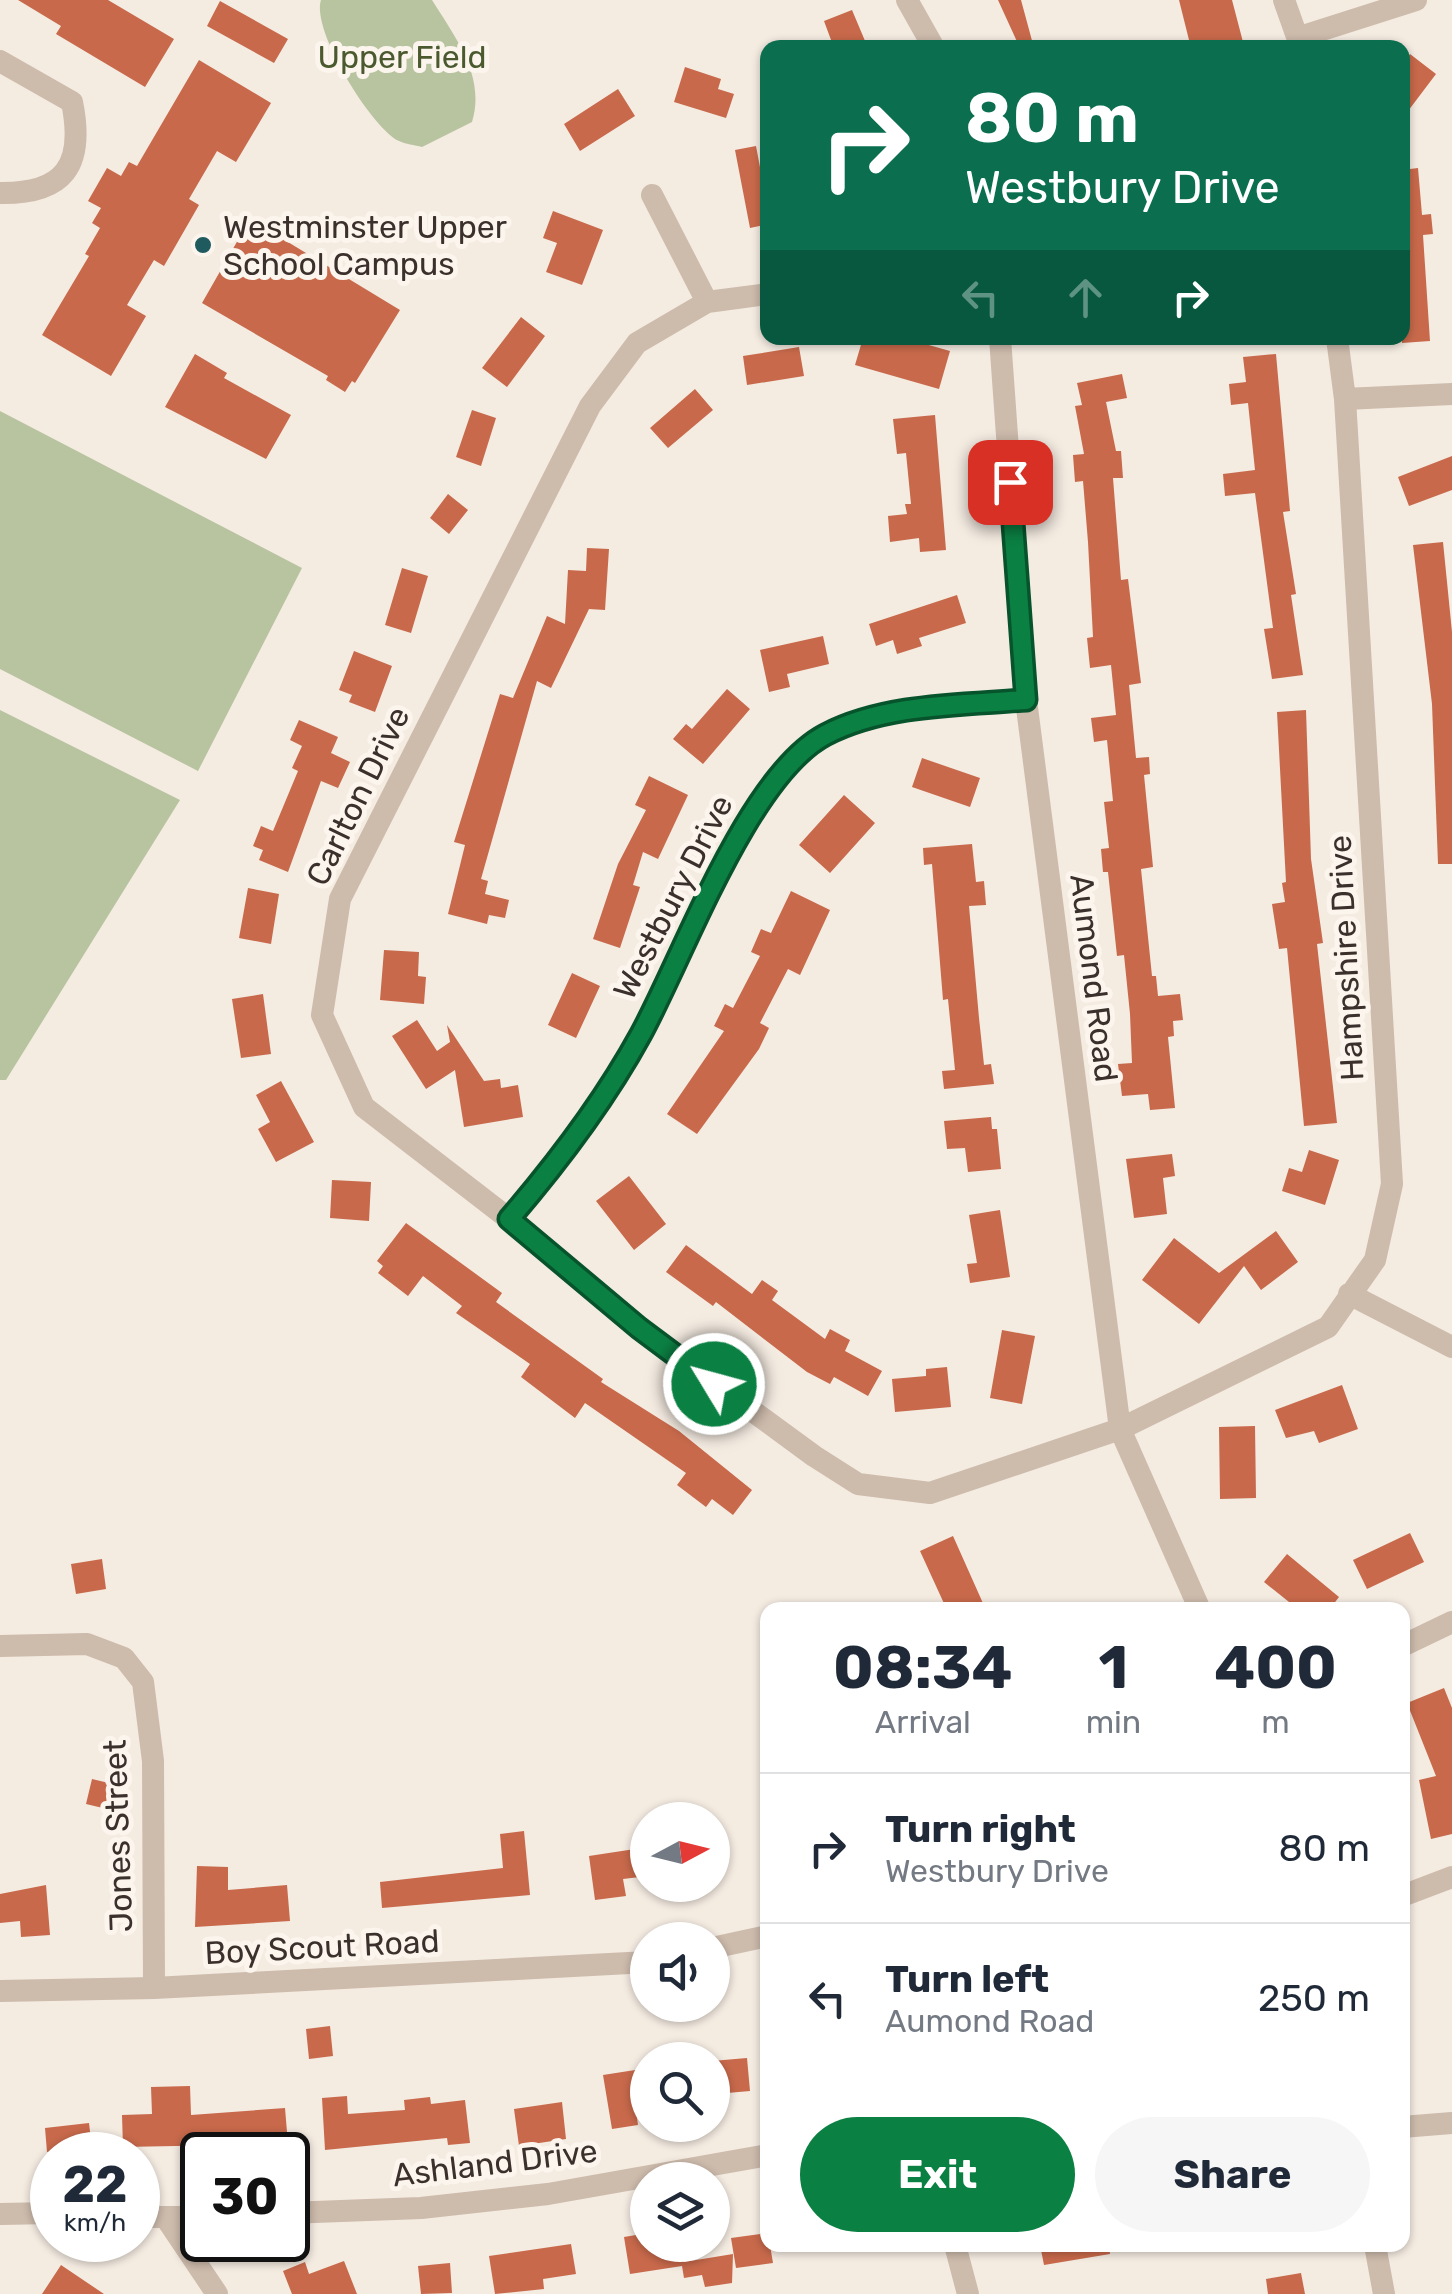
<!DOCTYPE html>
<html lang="en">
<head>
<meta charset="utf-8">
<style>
	:root { --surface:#fff; --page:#f6f6f7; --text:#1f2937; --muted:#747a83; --line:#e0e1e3; --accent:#0b8043 }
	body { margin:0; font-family:Rubik,sans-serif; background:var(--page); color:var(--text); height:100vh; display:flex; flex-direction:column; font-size:38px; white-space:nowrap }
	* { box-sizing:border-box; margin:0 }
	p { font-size:32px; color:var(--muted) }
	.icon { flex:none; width:55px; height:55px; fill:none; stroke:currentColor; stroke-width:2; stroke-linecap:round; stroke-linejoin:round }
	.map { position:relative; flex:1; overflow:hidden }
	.side { position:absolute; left:760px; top:1602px; width:650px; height:650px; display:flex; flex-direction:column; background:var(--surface); border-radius:20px; box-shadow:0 2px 8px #0004 }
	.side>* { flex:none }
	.guide { position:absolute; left:760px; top:40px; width:650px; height:305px; border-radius:20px; box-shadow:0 2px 8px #0004; background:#0b6e4f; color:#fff; overflow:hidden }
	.needle { width:65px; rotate:83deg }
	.fabs { position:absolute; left:630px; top:1802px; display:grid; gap:20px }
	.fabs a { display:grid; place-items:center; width:100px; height:100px; border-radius:50%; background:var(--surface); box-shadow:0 2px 8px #0004; font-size:50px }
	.speed { position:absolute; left:30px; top:2132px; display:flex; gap:20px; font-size:50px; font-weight:700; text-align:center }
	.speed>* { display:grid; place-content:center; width:130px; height:130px; border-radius:50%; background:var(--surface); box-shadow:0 2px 8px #0004; line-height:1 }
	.speed small { font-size:25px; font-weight:400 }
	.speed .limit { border:5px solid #111; border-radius:15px; background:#fff; color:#111 }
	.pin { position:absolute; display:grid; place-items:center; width:85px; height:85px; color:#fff; margin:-42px; border-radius:20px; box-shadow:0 5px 15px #0006 }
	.me { position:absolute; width:110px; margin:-55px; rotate:307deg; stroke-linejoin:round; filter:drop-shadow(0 0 8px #0008) }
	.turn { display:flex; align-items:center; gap:35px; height:210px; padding:0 40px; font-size:45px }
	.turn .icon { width:130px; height:130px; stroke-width:2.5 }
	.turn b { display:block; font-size:70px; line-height:85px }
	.lanes { display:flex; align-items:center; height:95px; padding:0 40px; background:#0003; justify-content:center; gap:50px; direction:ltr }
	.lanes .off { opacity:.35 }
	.eta { display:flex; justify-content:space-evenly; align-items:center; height:170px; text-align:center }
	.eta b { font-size:60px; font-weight:700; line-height:70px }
	.primary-button { display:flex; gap:20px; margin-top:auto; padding:20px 40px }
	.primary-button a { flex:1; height:115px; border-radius:60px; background:var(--accent); color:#fff; font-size:40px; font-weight:700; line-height:115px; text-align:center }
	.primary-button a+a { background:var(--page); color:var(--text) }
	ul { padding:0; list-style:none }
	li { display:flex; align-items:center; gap:30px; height:150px; padding:0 40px; border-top:2px solid var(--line) }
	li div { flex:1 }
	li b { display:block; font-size:38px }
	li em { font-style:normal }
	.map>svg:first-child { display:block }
	.green { fill:#b8c4a0 }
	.building { fill:#c8694b }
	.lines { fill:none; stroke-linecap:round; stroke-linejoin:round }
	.minor { stroke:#cdbbac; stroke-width:22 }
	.route-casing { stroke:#07532c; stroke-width:25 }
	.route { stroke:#0b8043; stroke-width:18 }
	.poi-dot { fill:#1f5a5e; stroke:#fbf5ee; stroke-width:4 }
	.labels { text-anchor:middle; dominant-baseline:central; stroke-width:10; stroke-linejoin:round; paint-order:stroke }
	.park-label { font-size:32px; fill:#4a5a2e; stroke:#fbf5ee }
	.poi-label { font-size:32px; fill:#3b302b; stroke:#fbf5ee; text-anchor:start }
	.street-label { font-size:32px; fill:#3b302b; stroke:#fbf5ee }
</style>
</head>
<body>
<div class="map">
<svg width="1452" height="2294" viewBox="0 0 1452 2294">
	<rect width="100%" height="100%" fill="#f4ebe1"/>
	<path class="green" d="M321 0H432C455 37 486 76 472 122L422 147C415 145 405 144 399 141 371 127 311 30 321 0Z
		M0 411 302 568 198 771 0 669Z
		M0 710 180 800 6 1080H0Z"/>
	<path class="building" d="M18 0H108L174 39 145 87 56 34 61 26Z
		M998 0H1021L1034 48H1020Z
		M1179 0H1232L1243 42 1236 48H1191Z
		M220 1 288 39 274 63 207 26Z
		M852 10 868 48H834L824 21Z
		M1410 54 1436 74 1402 119V65Z
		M199 60 271 103 236 162 217 151 189 199 199 205 164 266 154 260 127 305 146 316 111 376 42 335 89 256 85 254 100 228 92 223 101 208 88 201 107 168 121 176 129 162 137 166Z
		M685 67 721 79 718 89 734 94 726 118 674 102Z
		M618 89 635 116 580 151 564 124Z
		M756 146 762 178 768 177V224L750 228 735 150Z
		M1418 168 1422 215 1431 214 1433 234 1423 235 1430 341 1402 343V170Z
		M553 211 603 230 582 285 546 272 557 243 543 238Z
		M250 219 400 310 355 383 352 381 345 392 326 380 328 376 202 303Z
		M521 317 545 336 507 387 482 368Z
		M863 338H904L950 351 939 389 855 365Z
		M799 347 804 376 747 385 743 356Z
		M195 354 227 373 224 378 291 415 266 459 165 407Z
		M1276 354 1290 511 1283 512 1296 594 1291 595 1303 675 1272 679 1264 629 1273 628 1255 493 1225 496 1223 474 1255 470 1248 403 1231 405 1229 384 1246 382 1243 357Z
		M1122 374 1127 398 1106 402 1116 451H1121L1123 478H1113L1121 580 1128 579 1141 683 1129 685 1136 758 1149 757 1150 774 1144 775 1153 867 1141 869 1152 976H1156L1158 996 1180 994 1183 1020 1173 1021 1174 1036 1168 1037 1175 1108 1150 1110 1148 1094 1122 1096 1118 1064 1132 1063 1130 1014 1124 955 1117 956 1108 872H1103L1101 849 1109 848 1104 802 1113 801 1107 740 1094 742 1091 718 1116 715 1111 665 1090 668 1087 638 1093 637 1088 542 1083 481 1075 482 1073 455 1084 454 1075 406 1082 405 1077 383Z
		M695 389 713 410 668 448 650 428Z
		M472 410 496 418 481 466 456 457Z
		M935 415 946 550 920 552 919 538 890 542 888 516 907 514 905 504H911L906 453 897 454 893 419Z
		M1452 456V490L1409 506 1398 477Z
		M448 494 468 510 449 534 430 518Z
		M1443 542 1452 632V864H1438L1432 704 1413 545Z
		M587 548 609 549 605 610 589 609 551 688 537 681 481 879 488 881 485 894 509 900 505 918 489 915 487 924 448 914 465 845 454 842 500 694 513 698 547 616 565 624 568 570 586 571Z
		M402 568 428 576 411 633 385 625Z
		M957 595 966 623 919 638 922 646 897 654 893 640 876 646 869 624Z
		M823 636 829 664 787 674 790 687 769 692 760 650Z
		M354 651 392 666 375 712 349 702 352 695 339 690Z
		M727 689 750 709 703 764 673 739 686 724 692 729Z
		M1306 710 1311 859 1323 943 1317 944 1337 1123 1304 1126 1287 948 1279 949 1272 904 1285 902 1282 883 1286 882 1277 712Z
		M299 720 338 737 331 753 350 762 338 788 321 781 288 872 259 860 263 850 253 846 261 826 273 831 298 771 292 768 302 746 290 740Z
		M922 758 980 778 970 807 912 787Z
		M649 776 688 795 658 859 643 852 633 885 640 887 620 948 593 939 618 864 646 810 635 805Z
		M844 795 875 823 830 873 799 845Z
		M972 844 976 882 984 881 986 905 969 906 979 1018 984 1065 991 1064 994 1084 944 1089 942 1071 955 1070 948 999 943 1000 932 864 924 865 923 848Z
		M248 888 279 894 271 944 239 938Z
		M791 891 830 910 800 975 788 969 760 1023 769 1028 759 1049 697 1134 667 1114 724 1031 714 1026 725 1004 733 1008 760 956 751 952 761 929 771 933Z
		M384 950 419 952 418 976 426 977 424 1004 380 1000Z
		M572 973 600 986 576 1038 548 1025Z
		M263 994 271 1054 241 1058 232 999Z
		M417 1020 437 1051 450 1042 447 1025 484 1081 500 1079 501 1088 518 1085 523 1117 464 1127 455 1070 426 1089 392 1036Z
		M281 1081 314 1142 276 1162 258 1129 270 1122 256 1095Z
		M991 1117 992 1129H997L1001 1169 968 1172 965 1148 947 1149 944 1121Z
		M1309 1150 1339 1160 1325 1205 1282 1191 1289 1168 1302 1172Z
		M1172 1154 1175 1176 1163 1178 1167 1214 1134 1218 1126 1159Z
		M629 1176 666 1224 634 1250 596 1201Z
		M332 1180 371 1182 369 1221 330 1218Z
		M1000 1210 1010 1277 970 1283 967 1264 977 1263 969 1215Z
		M406 1223 502 1293 496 1302 603 1379 601 1382 679 1431 752 1490 733 1515 712 1499 706 1507 677 1485 686 1473 585 1403 575 1418 521 1377 530 1364 456 1313 462 1306 423 1276 408 1296 378 1273 383 1266 377 1261Z
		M1276 1231 1298 1262 1261 1290 1244 1266 1199 1324 1142 1280 1174 1238 1219 1273Z
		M686 1245 752 1294 762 1280 778 1291 772 1300 825 1339 830 1329 850 1340 845 1351 882 1371 868 1396 834 1377 830 1384 807 1372 716 1302 713 1306 666 1272Z
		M1002 1330 1035 1336 1022 1404 990 1398Z
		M947 1367 951 1407 895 1412 892 1379 926 1376V1369Z
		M1342 1385 1358 1429 1319 1443 1314 1431 1286 1438 1275 1410Z
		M1255 1426 1256 1498 1220 1499 1219 1427Z
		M1410 1533 1424 1562 1367 1589 1353 1560Z
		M953 1536 986 1610H947L920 1551Z
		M1287 1554 1339 1597 1329 1610H1299L1264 1582Z
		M102 1559 106 1589 76 1594 71 1564Z
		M1444 1688 1452 1708V1834L1431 1839 1419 1780 1436 1776 1407 1703Z
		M92 1779 113 1784 107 1809 86 1804Z
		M524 1831 530 1895 382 1908 380 1882 503 1868 500 1834Z
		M648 1847V1876L623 1879 626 1896 595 1900 589 1856Z
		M197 1866 228 1867V1890L287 1885 290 1921 195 1927Z
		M46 1885 50 1935 21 1937 20 1921 0 1923V1894Z
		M330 2026 333 2056 309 2059 306 2029Z
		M747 2058 750 2091 716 2094 712 2061Z
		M648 2068V2102L635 2103 638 2125 612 2129 603 2075Z
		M190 2086 191 2115 285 2108 288 2144 123 2147 122 2115 152 2114 151 2087Z
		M347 2096 348 2114 405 2110 404 2100 430 2097 431 2104 465 2100 470 2143 448 2145 447 2138 325 2150 322 2098Z
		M562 2102 566 2139 519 2146 514 2109Z
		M89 2123 92 2148 47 2152 45 2128Z
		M648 2233V2245H681L684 2262 733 2254 732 2283 705 2287 702 2275 684 2278 682 2266 630 2274 624 2237Z
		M768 2233 773 2263 736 2268 731 2238Z
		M571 2244 576 2274 543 2279 544 2289 495 2294 489 2256Z
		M1040 2245H1109L1110 2254 1044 2265Z
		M344 2261 357 2294H292L283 2271 305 2262 309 2274Z
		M450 2263 452 2293 421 2294 418 2266Z
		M61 2265 104 2294H42Z
		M1301 2273 1305 2294H1268L1266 2279Z"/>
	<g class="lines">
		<path class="minor" d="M907 0 934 48
			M1284 0 1301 48
			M1300 37 1416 0
			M0 61 72 102C85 166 64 194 0 193
			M652 195 707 302
			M768 294 707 302 637 343 590 406 340 899 322 1015 364 1107 509 1219 639 1328 814 1456 858 1484 930 1493 1120 1429 1328 1327 1375 1260 1392 1184 1345 399 1337 338
			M1000 338 1026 700 1120 1429 1200 1610
			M1345 399 1452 394
			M509 1219C558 1161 604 1100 641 1034 685 954 747 776 825 735 884 704 961 705 1026 700
			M1349 1294 1452 1347
			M0 1646 87 1644 124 1658 143 1682 153 1761 154 1988
			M1402 1646 1452 1622
			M1402 1896 1452 1877
			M712 1948 768 1936
			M0 1991 154 1988 648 1962
			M1402 2127 1452 2123
			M288 2213 421 2208 548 2194 768 2155
			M0 2214 52 2213
			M138 2217H202
			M166 2218 217 2294
			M955 2245 968 2294
			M1375 2245 1384 2294"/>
	</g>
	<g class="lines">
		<defs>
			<path id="route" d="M714 1384 639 1328 509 1219C558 1162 605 1100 641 1034 684 955 748 776 825 735 884 704 961 705 1026 700L1010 482"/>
		</defs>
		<use href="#route" class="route-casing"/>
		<use href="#route" class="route"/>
	</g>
	<circle class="poi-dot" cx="203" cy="245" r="10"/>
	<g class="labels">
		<g class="park-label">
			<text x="402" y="57">Upper Field</text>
		</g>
		<g class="poi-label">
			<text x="223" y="227">Westminster Upper<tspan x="223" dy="37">School Campus</tspan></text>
		</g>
		<g class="street-label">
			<text transform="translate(358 796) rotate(-64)">Carlton Drive</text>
			<text transform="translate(673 897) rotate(-63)">Westbury Drive</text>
			<text transform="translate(1346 958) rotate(-93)">Hampshire Drive</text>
			<text transform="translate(1094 978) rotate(83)">Aumond Road</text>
			<text transform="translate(118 1836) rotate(-92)">Jones Street</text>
			<text transform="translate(322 1947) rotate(-3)">Boy Scout Road</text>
			<text transform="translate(495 2163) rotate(-7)">Ashland Drive</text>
		</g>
	</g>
</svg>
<div class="fabs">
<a><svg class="needle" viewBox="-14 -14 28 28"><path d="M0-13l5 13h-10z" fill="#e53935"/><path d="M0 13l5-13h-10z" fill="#747a83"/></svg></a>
<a><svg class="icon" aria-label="sound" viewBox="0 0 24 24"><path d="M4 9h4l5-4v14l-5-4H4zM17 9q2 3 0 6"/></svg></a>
<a><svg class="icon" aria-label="search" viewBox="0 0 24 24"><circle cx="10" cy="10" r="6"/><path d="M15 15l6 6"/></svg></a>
<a><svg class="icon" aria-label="layers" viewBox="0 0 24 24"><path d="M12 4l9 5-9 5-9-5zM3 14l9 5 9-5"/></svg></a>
</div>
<div class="speed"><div>22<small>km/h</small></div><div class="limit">30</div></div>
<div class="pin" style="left:1010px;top:482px;background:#d93025"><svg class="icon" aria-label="arrive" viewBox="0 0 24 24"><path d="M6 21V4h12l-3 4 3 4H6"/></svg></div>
<svg class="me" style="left:714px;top:1384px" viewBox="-20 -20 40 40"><circle r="17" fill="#0b8043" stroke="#fff" stroke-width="3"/><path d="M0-11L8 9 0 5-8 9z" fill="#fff"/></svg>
<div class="guide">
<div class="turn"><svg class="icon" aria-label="right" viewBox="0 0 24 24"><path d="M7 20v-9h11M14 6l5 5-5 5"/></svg><div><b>80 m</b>Westbury Drive</div></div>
<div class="lanes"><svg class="icon off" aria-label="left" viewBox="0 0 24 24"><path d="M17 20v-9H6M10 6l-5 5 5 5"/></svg><svg class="icon off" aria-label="ahead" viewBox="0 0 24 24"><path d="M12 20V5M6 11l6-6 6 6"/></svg><svg class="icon" aria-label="right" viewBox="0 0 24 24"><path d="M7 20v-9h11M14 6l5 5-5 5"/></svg></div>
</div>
<section class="side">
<div class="eta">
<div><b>08:34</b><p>Arrival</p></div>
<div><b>1</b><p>min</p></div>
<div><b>400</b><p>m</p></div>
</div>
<ul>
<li><svg class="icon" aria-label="right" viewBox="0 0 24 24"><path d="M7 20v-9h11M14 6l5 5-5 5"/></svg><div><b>Turn right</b><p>Westbury Drive</p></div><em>80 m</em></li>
<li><svg class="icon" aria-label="left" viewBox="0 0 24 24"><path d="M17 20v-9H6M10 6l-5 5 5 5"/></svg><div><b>Turn left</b><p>Aumond Road</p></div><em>250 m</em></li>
</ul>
<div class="primary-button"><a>Exit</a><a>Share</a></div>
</section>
</div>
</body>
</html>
